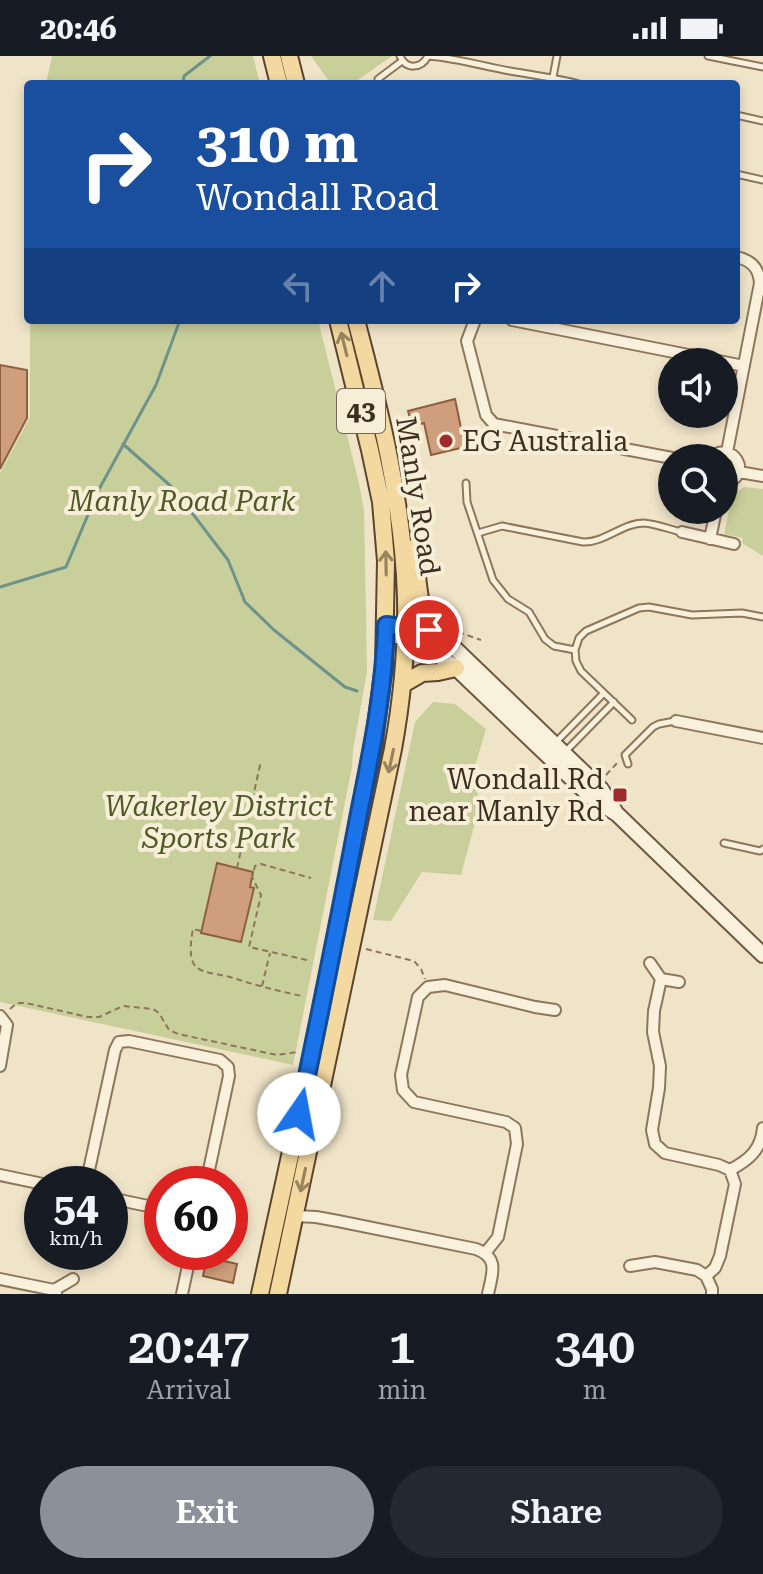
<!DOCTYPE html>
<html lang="en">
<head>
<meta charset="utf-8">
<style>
	:root { --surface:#171b24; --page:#242831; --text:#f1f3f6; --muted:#9ea1a6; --accent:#8c9099 }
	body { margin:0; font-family:"Roboto Serif",serif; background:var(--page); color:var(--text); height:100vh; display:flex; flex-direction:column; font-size:30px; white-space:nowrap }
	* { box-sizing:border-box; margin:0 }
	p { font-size:26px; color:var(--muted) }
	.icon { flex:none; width:44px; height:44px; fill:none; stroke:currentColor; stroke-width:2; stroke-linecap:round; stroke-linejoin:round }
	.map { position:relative; height:1238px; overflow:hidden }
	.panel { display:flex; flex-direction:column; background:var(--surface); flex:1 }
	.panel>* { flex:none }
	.top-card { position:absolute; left:24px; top:24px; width:716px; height:244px; border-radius:8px; box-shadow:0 4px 12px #0003; background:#1a4fa0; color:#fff; overflow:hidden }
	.tools { position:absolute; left:658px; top:292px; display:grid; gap:16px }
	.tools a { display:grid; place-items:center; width:80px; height:80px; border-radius:50%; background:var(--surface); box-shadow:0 4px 12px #0003; font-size:40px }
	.speed { position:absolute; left:24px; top:1110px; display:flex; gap:16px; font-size:40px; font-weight:700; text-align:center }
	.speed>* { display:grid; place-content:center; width:104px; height:104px; border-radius:50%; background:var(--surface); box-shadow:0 4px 12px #0003; line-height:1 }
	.speed small { font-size:20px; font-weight:400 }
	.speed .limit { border:12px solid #d22; background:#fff; color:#111 }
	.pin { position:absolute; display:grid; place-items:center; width:68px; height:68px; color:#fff; margin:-34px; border:4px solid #fff; border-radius:50%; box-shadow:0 2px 8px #0007 }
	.me { position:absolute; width:88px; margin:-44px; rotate:12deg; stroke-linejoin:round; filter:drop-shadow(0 0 6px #0008) }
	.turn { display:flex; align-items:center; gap:28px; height:168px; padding:0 40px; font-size:36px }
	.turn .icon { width:104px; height:104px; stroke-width:2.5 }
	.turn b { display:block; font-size:56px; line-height:68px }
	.lanes { display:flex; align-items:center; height:76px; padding:0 40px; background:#0003; justify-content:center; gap:40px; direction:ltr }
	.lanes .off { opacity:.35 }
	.eta { display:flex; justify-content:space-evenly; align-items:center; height:136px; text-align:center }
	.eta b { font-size:48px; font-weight:600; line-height:56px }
	.primary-button { display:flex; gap:16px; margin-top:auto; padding:16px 40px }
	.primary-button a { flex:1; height:92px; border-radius:48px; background:var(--accent); color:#fff; font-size:32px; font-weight:600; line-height:92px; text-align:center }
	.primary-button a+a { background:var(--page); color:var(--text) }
	.status { display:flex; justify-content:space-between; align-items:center; height:56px; padding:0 40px; background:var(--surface); direction:ltr }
	.status svg { height:22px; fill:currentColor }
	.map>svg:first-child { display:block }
	.green { fill:#c9cf9b }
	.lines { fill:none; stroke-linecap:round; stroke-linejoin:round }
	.stream { stroke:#6f938a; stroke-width:3 }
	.building { fill:#cf9f7d; stroke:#8d5f41; stroke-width:2 }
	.service-casing { stroke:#8d765c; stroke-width:9 }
	.minor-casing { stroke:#8d765c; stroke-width:14 }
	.secondary-casing { stroke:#6f573f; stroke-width:18 }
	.primary-casing { stroke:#5b4430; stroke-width:20 }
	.path { stroke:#8d765c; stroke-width:2; stroke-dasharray:6 4; stroke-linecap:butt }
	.service { stroke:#faf1dc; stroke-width:5 }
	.minor { stroke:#faf1dc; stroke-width:10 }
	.secondary { stroke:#faf1dc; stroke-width:14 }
	.primary { stroke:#f3d9a0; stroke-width:16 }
	.oneway { stroke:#988460 }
	.route-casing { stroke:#114b97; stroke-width:20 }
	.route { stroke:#1a73e8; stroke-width:14 }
	.poi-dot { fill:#9e2a2b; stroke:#f7eed8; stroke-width:3 }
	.labels { text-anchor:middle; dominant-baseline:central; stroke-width:8; stroke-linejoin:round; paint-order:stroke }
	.shield { fill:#f7eed8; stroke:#756857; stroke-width:2 }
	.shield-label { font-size:26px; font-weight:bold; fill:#3d2e20 }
	.poi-label { font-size:28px; fill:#3d2e20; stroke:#f7eed8; text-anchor:start }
	.street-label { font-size:28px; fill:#3d2e20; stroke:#f7eed8 }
	.park-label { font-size:28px; font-style:italic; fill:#4d5a26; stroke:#f7eed8 }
</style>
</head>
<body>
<div class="status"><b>20:46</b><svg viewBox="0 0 49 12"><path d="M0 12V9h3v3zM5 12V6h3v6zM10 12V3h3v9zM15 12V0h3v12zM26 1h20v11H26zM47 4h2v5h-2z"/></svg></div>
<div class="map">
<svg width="763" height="1238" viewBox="0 0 763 1238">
	<rect width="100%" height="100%" fill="#f0e4c8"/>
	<path class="green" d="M52 0H253L260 28H46Z
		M311 0H392L352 28H331Z
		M30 264H318L359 427 364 454 367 616 353 694 352 711 293 1009 0 946V417L30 361Z
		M744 431 763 433V500L742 487 743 482 724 478 732 440Z
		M433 646 455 648 486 673 473 717 480 748 461 819 422 816 391 865 373 864 415 666Z"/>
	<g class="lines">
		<path class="stream" d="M183 28 184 20 210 0
			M123 388 173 432 228 504 245 546 274 574 345 631 357 635
			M0 531 66 511 98 435 156 329 180 264"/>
	</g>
	<path class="building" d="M0 309 27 314V362L0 413Z
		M455 343 465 391 431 399 424 367 412 370 408 355Z
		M217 807 253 816 250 831 254 832 241 886 201 877Z
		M207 1201 237 1208 233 1227 203 1220Z"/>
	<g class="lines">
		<defs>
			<path id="service" d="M400 0C406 14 421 13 428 0 456 2 482 10 510 15 534 19 556 22 579 28
				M708 0 763 11
				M553 21 557 0
				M378 23 402 5
				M736 59 763 65
				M736 118 763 124
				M466 427 467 446 493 524 508 543 529 556 545 583 554 590 575 594
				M478 477 502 470 583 486C605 487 622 467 644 467 656 468 669 473 681 476
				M632 664 581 615 576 605 575 594 579 582 586 575 639 552 649 551 692 559 742 557 763 561
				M555 687 604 637
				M564 697 614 646
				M628 708 625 699 653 671 659 668 675 665
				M724 787 760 795 763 793"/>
			<path id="minor" d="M475 264 467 285 486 359 494 368 672 402
				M512 264 744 310
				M727 396 760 227C759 212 751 204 736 201
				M710 402C732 382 755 419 724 428
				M739 416 763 420
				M682 476 734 488
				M710 483 716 454
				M676 665 763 682
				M650 907 661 923 654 955 653 976 660 1010 659 1032 652 1074 655 1088 665 1097 719 1109 730 1114 735 1128 720 1200 715 1212 706 1220 712 1233V1238
				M661 923 679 926
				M0 960 7 969 0 1010
				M730 1114C749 1104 761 1094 763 1072
				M0 1119 43 1128
				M86 1128 115 994 119 986 129 985 220 1004 228 1011 229 1020 206 1128
				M110 1142 162 1153
				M295 1160 316 1161 338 1165 476 1193C500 1202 492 1218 488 1238
				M486 1196 498 1181 517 1088 515 1072 506 1066 414 1046 403 1034 401 1019 418 941 428 931 445 929 535 951 555 954
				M630 1210 655 1206 697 1214 706 1220
				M0 1223 54 1234
				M56 1237 54 1234 73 1223
				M182 1238 191 1196"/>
			<path id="secondary" d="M395 570 429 574 444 582 601 733 615 755
				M386 576 425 590 456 612 592 742 617 758 763 899"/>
			<path id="primary" d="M272 0 279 28
				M289 0 296 28
				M413 492 420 543 432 564 437 577
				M403 628 422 617 438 616 456 612
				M260 1238 330 916 373 693 384 610 386 505 381 446 370 394 338 264
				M278 1238 393 693C402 643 407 592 406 541 403 446 380 355 356 264"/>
		</defs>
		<use href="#service" class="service-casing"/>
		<use href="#minor" class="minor-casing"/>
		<use href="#secondary" class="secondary-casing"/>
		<use href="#primary" class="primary-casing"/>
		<path class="path" d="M458 576 481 584
			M606 719 618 706
			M237 812 261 705
			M201 875 193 873C191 883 188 903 196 911 204 918 222 918 233 922 255 929 278 935 302 940
			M366 893 414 905 421 913 425 923
			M307 904 249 891 261 839 252 821 255 810 261 808 311 822
			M262 930 270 897
			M10 953 17 947H26L88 961H99L123 950 153 953 159 957 169 974 178 978 277 999 297 996"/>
		<use href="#service" class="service"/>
		<use href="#minor" class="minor"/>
		<use href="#secondary" class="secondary"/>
		<use href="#primary" class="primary"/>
	</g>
	<defs><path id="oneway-shaft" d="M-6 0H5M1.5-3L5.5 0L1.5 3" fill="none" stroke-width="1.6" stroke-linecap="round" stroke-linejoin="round" transform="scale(2)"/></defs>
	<g class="oneway">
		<use href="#oneway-shaft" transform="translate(344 288) rotate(-104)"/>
		<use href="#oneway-shaft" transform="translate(386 507) rotate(-91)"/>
		<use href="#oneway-shaft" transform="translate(391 705) rotate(102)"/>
		<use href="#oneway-shaft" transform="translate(303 1124) rotate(102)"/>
	</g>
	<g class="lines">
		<defs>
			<path id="route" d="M299 1058C320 958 340 858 359 757 372 692 384 636 386 569L429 574"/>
		</defs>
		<use href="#route" class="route-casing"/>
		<use href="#route" class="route"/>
	</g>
	<g class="poi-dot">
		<circle cx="446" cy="385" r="8"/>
		<rect x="612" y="731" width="16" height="16" rx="4"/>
	</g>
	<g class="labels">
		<rect class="shield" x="337" y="333" width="48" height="44" rx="6"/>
		<g class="shield-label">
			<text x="361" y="355">43</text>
		</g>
		<g class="poi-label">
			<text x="462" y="385">EG Australia</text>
			<text x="604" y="723" text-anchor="end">Wondall Rd<tspan x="604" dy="32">near Manly Rd</tspan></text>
		</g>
		<g class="street-label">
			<text transform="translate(418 440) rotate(81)">Manly Road</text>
		</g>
		<g class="park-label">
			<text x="182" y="445">Manly Road Park</text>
			<text x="219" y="750">Wakerley District<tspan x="219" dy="32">Sports Park</tspan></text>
		</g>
	</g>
</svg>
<div class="tools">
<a><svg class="icon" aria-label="sound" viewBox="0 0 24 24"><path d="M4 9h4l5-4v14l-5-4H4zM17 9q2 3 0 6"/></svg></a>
<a><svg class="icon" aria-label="search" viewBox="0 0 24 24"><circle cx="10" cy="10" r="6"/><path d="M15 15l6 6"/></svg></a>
</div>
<div class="speed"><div>54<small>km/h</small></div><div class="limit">60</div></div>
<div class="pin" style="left:429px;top:574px;background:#d93025"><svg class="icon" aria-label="arrive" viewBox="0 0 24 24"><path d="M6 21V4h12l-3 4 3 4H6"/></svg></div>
<svg class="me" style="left:299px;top:1058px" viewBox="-20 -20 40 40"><circle r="19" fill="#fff"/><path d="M0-13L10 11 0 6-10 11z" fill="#1a73e8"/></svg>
<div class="top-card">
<div class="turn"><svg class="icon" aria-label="right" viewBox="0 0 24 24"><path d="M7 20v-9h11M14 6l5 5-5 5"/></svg><div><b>310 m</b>Wondall Road</div></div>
<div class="lanes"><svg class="icon off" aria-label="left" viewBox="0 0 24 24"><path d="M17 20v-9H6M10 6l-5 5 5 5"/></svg><svg class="icon off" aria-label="ahead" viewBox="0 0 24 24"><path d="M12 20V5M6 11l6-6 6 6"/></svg><svg class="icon" aria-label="right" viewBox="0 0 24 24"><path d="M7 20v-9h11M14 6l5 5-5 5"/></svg></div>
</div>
</div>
<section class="panel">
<div class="eta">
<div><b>20:47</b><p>Arrival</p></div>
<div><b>1</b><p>min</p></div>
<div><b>340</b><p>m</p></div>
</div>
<div class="primary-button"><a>Exit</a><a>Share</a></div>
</section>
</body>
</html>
